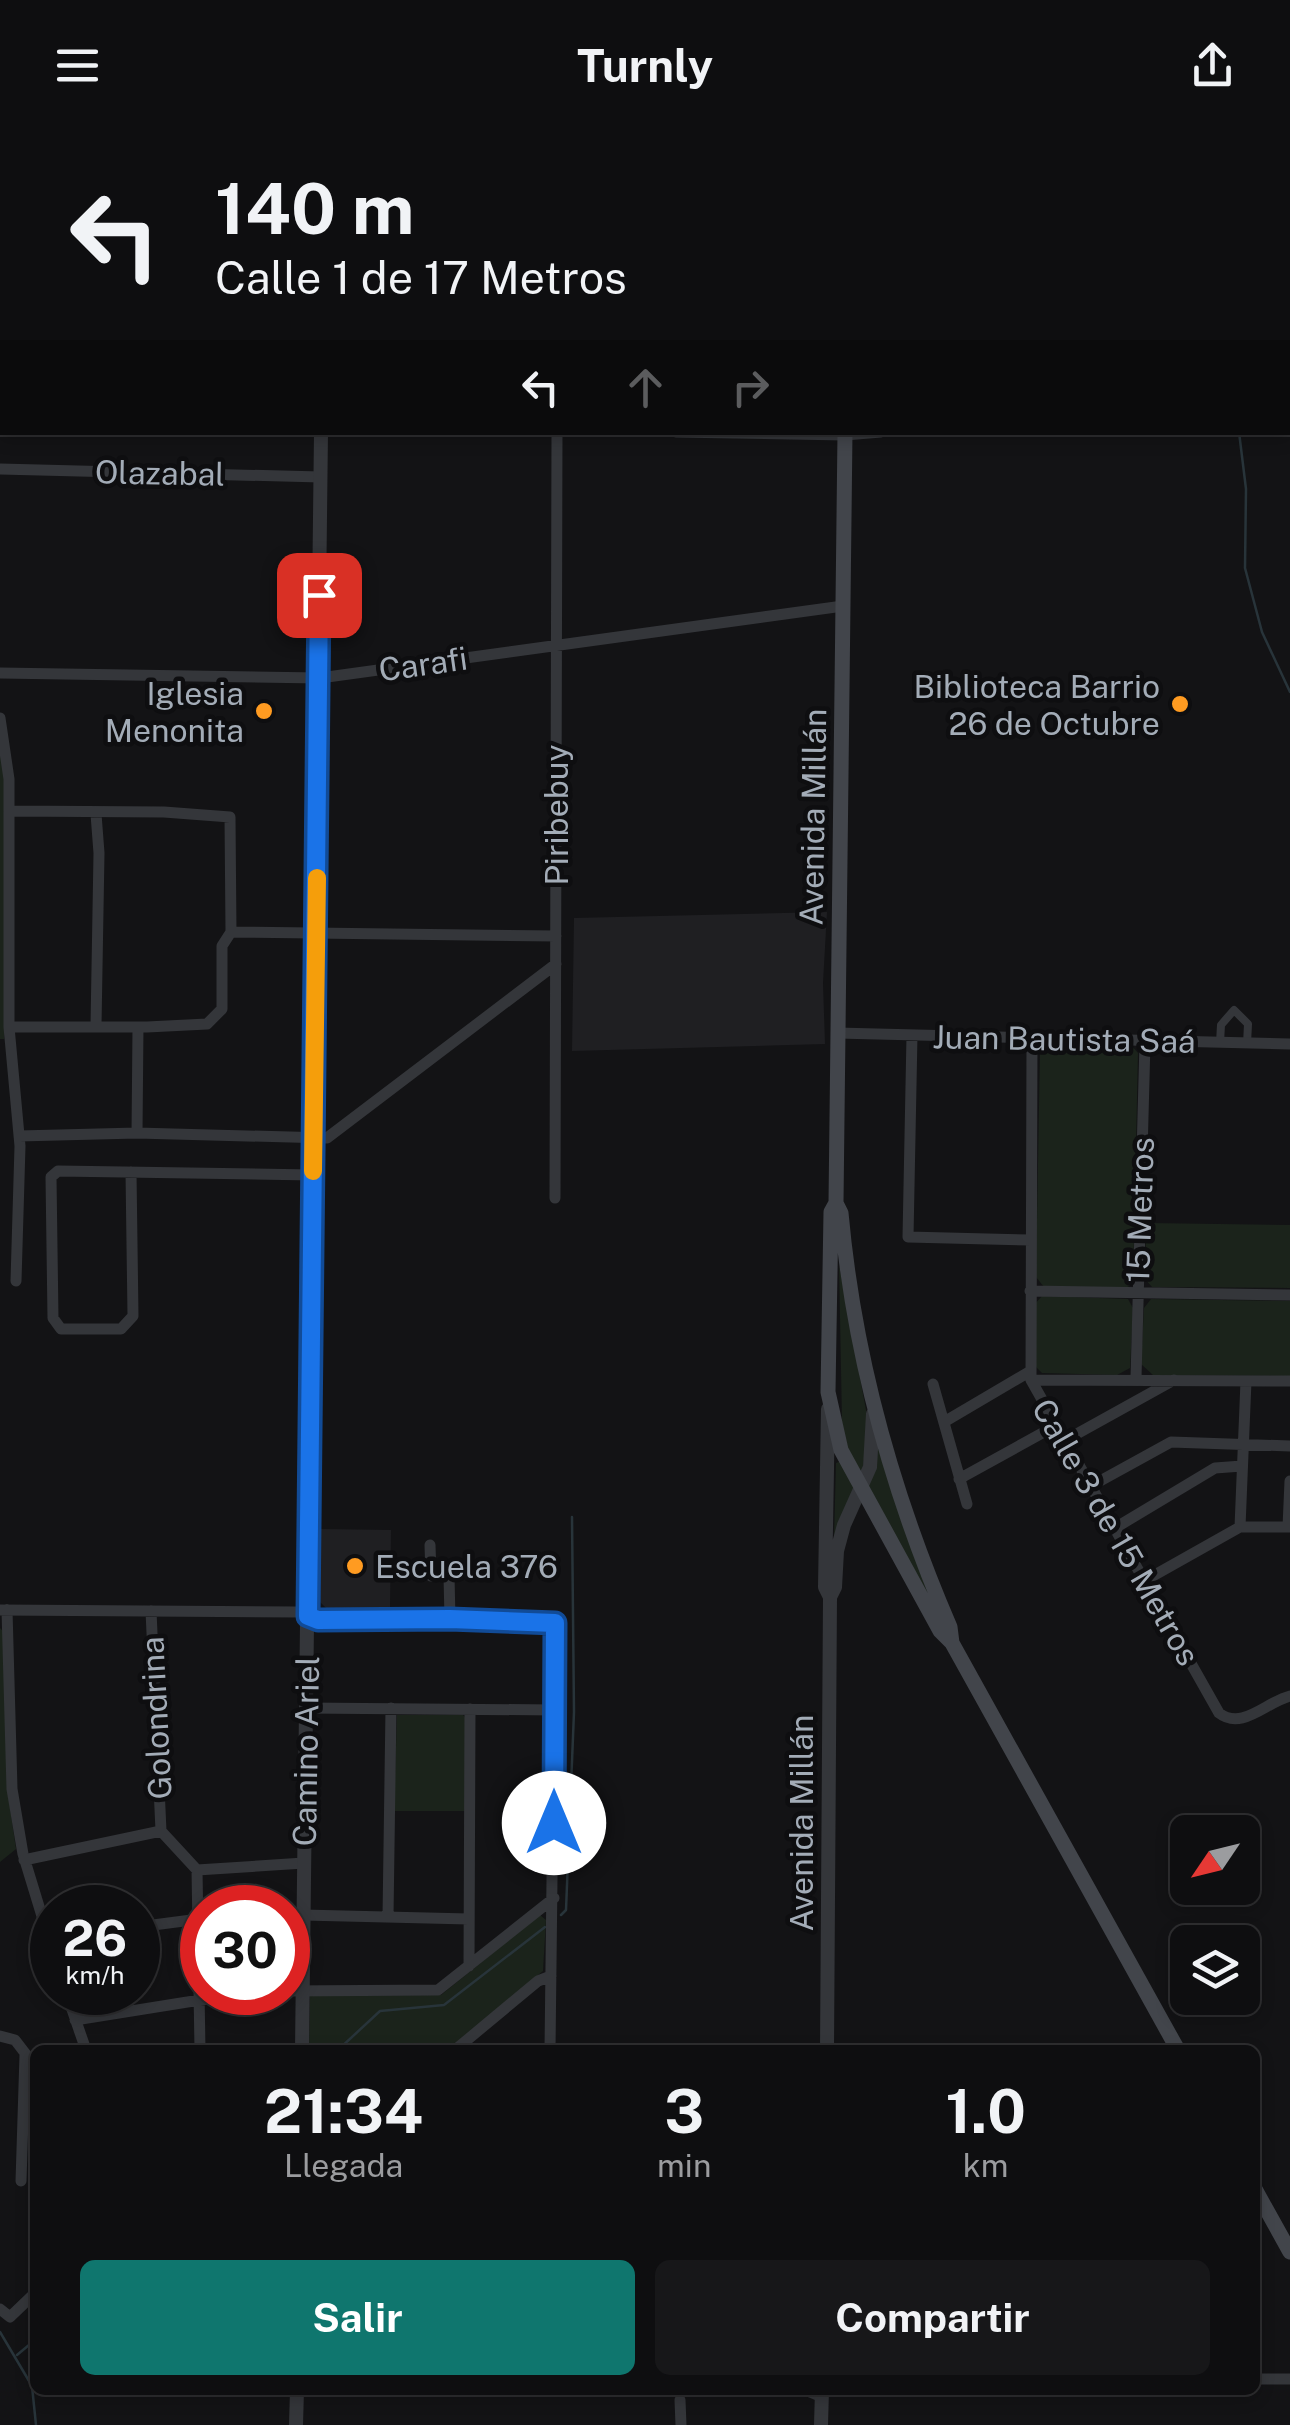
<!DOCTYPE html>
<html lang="es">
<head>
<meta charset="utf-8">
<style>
	:root { --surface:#0e0e10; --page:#171719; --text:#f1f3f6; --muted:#9b9c9f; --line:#2e2e30; --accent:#0f766e }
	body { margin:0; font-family:"Public Sans",sans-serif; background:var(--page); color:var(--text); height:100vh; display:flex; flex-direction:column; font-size:38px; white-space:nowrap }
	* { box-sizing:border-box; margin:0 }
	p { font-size:32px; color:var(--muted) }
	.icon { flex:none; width:55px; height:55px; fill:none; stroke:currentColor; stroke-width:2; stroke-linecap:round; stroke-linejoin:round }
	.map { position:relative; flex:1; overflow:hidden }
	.details { position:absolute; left:30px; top:1915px; width:1230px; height:350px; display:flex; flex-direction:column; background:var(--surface); border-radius:15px; box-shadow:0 5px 15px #0003,0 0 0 2px var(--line) }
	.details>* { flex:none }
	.banner { position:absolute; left:0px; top:0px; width:1290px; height:305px; box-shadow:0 5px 15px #0003,0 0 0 2px var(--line); background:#0e0e10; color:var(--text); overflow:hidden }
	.needle { width:65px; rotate:235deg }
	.fabs { position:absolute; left:1170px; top:1685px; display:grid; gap:20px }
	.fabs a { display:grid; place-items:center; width:90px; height:90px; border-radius:15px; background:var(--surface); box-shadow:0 5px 15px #0003,0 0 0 2px var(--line); font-size:50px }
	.speed { position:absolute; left:30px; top:1755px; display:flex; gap:20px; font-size:50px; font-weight:700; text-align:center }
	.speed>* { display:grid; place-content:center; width:130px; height:130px; border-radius:50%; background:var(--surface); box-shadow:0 5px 15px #0003,0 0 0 2px var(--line); line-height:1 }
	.speed small { font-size:25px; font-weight:400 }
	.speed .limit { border:15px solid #d22; background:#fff; color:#111 }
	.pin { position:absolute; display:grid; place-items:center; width:85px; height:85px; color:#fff; margin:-42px; border-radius:20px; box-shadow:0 5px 15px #0006 }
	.me { position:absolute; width:110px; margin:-55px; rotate:0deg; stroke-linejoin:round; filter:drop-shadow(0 0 8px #0008) }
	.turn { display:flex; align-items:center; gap:35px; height:210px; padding:0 50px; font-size:45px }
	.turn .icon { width:130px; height:130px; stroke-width:2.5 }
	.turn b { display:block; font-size:70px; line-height:85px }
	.lanes { display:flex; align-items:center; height:95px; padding:0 50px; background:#0003; justify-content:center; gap:50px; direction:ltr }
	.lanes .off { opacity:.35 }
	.eta { display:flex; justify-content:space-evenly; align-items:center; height:170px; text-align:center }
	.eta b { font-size:60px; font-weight:700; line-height:70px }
	.action { display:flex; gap:20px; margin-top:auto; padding:20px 50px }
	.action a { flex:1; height:115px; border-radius:15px; background:var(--accent); color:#fff; font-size:40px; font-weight:700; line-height:115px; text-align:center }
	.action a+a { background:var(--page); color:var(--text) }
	header { display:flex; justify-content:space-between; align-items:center; height:130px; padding:0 50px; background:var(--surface); font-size:45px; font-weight:700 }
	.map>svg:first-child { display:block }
	.built { fill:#1f1f22 }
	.green { fill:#1b231b }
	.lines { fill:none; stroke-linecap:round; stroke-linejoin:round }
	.stream { stroke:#28343a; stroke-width:2.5 }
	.pedestrian { stroke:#34363a; stroke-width:8 }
	.minor { stroke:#34363a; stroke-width:11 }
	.tertiary { stroke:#34363a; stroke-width:14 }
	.secondary { stroke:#42454b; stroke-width:15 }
	.route-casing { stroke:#114b97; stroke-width:25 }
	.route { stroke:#1a73e8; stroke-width:18 }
	.slow { stroke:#f59e0b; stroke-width:18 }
	.poi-dot { fill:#ff9b21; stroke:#0e0e10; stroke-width:4 }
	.labels { text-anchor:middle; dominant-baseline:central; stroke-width:9; stroke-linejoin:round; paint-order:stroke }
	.street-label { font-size:32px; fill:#a3acb7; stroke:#0e0e10 }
	.poi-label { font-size:32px; fill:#a3acb7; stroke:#0e0e10; text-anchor:end }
</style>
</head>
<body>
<header><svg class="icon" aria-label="menu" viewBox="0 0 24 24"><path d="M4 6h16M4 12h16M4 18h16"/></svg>Turnly<svg class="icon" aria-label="share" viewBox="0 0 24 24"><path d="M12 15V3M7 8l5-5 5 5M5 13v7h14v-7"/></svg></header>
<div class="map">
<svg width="1290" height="2295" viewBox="0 0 1290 2295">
	<rect width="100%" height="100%" fill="#131315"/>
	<path class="built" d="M0 0H146L2 2 0 147Z
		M827 782 823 853 825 914 572 921 574 788Z
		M321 1399 391 1400 390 1478H326L320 1472Z"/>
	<path class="green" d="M0 609 6 641 4 909H0Z
		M1050 913 1132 916 1138 923 1133 1153 1125 1159 1044 1157 1036 1147 1040 920Z
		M1147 1093 1290 1095V1158L1152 1157 1144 1148Z
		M839 1135 869 1296 861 1349 848 1319 842 1292Z
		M1042 1166 1128 1169 1133 1178 1130 1238 1117 1245 1042 1243 1034 1235V1175Z
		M1151 1169 1290 1171V1246L1153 1245 1141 1234 1144 1178Z
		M878 1309 942 1491 867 1358Z
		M841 1331 857 1360 834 1408 836 1333Z
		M0 1498 3 1501 10 1678 16 1719 0 1732Z
		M397 1585H463L467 1589 466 1681H394Z
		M540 1785 546 1790 543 1841 447 1920H309L310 1866 441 1865Z"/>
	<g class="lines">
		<path class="stream" d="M936 0 937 2
			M1239 302 1246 359 1245 438 1262 502 1290 562
			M561 1785 566 1780 574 1582 572 1387
			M338 1920 380 1881 444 1875 545 1797
			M0 2202 32 2256 36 2295
			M17 2225 35 2210"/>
		<path class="pedestrian" d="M1220 913 1221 895 1234 880 1248 894 1247 914"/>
		<path class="minor" d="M160 2V0
			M557 2V0
			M702 2V0
			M676 302 845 305 881 302
			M0 339 321 347
			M0 543 320 548 843 476
			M0 588 9 649V897L20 1016 16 1151
			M96 684 99 723 96 896
			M231 802 556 806
			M9 897H147L207 894 222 879V816L231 802 230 687 164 682 9 681
			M837 903 1290 914
			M912 905 908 1107 1031 1110
			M1032 908 1031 1250 1219 1583C1242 1601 1266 1572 1290 1566
			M137 1003 138 897
			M19 1006 137 1003 327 1008 556 834
			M131 1042 133 1186 121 1199H61L53 1188 51 1047 58 1041 313 1045
			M555 1068 557 302
			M1030 1161 1290 1165
			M1136 1248 1145 912
			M1031 1250 1290 1251
			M933 1254 967 1374
			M944 1292 1029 1242
			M1064 1311 1174 1250
			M959 1349 1055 1296
			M1091 1356 1171 1312 1290 1316
			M1240 1397 1246 1251
			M1288 1397 1290 1351
			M1115 1398 1215 1338 1242 1336
			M430 1415 431 1446H449L450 1489
			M1144 1451 1240 1397H1290
			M0 1480 299 1482 318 1490 555 1493 550 1920
			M7 1480 12 1659 23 1724 52 1819
			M151 1481 161 1701 197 1740 200 1920
			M306 1578 555 1580
			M24 1730 161 1701
			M197 1740 304 1733
			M303 1785 469 1789
			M388 1787 391 1578
			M138 1797 199 1789
			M469 1836 470 1579
			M288 1861 438 1860 554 1768
			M66 1862 86 1920
			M75 1890 200 1870 276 1862
			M0 1906 15 1910 35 1936
			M455 1920 538 1851 551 1846
			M21 2051 25 1925
			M0 2179 10 2187 35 2163
			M1255 2249H1290
			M805 2260 822 2267
			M680 2270 681 2295"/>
		<path class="tertiary" d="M323 2V0
			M828 1279 825 1457 830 1467
			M302 1920 321 302
			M827 1920 830 1467 835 1457 837 1421 844 1395 870 1337 873 1284
			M296 2295 297 2260
			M821 2295 822 2260"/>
		<path class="secondary" d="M849 2V0
			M845 302 836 1073 831 1082 828 1262 841 1320 940 1501 952 1513 1178 1920
			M836 1073 841 1083C854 1226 893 1365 950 1497L952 1513
			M1255 2059 1290 2122"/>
	</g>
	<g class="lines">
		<defs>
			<path id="route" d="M319 465 308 1486 318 1490 450 1489 555 1493 554 1693"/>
		</defs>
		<use href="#route" class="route-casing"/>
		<use href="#route" class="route"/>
		<path class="slow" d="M313 1041 317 748"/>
	</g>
	<g class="poi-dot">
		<circle cx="1180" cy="574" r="10"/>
		<circle cx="264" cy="581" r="10"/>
		<circle cx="355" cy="1436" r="10"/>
	</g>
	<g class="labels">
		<g class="street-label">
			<text transform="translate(160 343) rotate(1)">Olazabal</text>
			<text transform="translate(423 534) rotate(-8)">Carafi</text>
			<text transform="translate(556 685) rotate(-90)">Piribebuy</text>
			<text transform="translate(813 687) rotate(-89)">Avenida Millán</text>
			<text transform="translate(1064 909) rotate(1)">Juan Bautista Saá</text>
			<text transform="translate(1140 1080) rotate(-88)">15 Metros</text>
			<text transform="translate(1116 1402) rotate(60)">Calle 3 de 15 Metros</text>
			<text transform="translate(156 1588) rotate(-93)">Golondrina</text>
			<text transform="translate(306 1621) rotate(-89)">Camino Ariel</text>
			<text transform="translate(801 1693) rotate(-90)">Avenida Millán</text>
		</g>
		<g class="poi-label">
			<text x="1160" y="556">Biblioteca Barrio<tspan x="1160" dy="37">26 de Octubre</tspan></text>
			<text x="244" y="563">Iglesia<tspan x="244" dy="37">Menonita</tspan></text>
			<text x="375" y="1436" text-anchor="start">Escuela 376</text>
		</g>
	</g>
</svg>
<div class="fabs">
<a><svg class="needle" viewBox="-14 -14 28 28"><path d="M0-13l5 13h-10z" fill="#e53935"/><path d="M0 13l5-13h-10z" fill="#9b9c9f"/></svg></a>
<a><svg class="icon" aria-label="layers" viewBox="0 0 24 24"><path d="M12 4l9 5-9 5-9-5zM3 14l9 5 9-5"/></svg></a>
</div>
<div class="speed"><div>26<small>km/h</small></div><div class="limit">30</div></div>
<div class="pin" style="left:319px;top:465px;background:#d93025"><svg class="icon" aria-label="arrive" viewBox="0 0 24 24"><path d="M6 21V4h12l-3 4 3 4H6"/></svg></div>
<svg class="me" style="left:554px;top:1693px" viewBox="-20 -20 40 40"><circle r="19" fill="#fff"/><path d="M0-13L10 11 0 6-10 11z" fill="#1a73e8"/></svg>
<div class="banner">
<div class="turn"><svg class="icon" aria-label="left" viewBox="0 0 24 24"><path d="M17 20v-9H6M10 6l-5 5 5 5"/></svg><div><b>140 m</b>Calle 1 de 17 Metros</div></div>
<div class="lanes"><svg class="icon" aria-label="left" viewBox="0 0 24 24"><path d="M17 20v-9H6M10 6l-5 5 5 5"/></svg><svg class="icon off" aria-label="ahead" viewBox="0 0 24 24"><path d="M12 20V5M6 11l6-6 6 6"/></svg><svg class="icon off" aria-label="right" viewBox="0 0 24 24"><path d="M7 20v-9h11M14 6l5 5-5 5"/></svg></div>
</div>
<section class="details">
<div class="eta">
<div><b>21:34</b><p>Llegada</p></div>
<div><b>3</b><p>min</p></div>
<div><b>1.0</b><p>km</p></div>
</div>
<div class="action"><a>Salir</a><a>Compartir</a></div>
</section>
</div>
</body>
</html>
